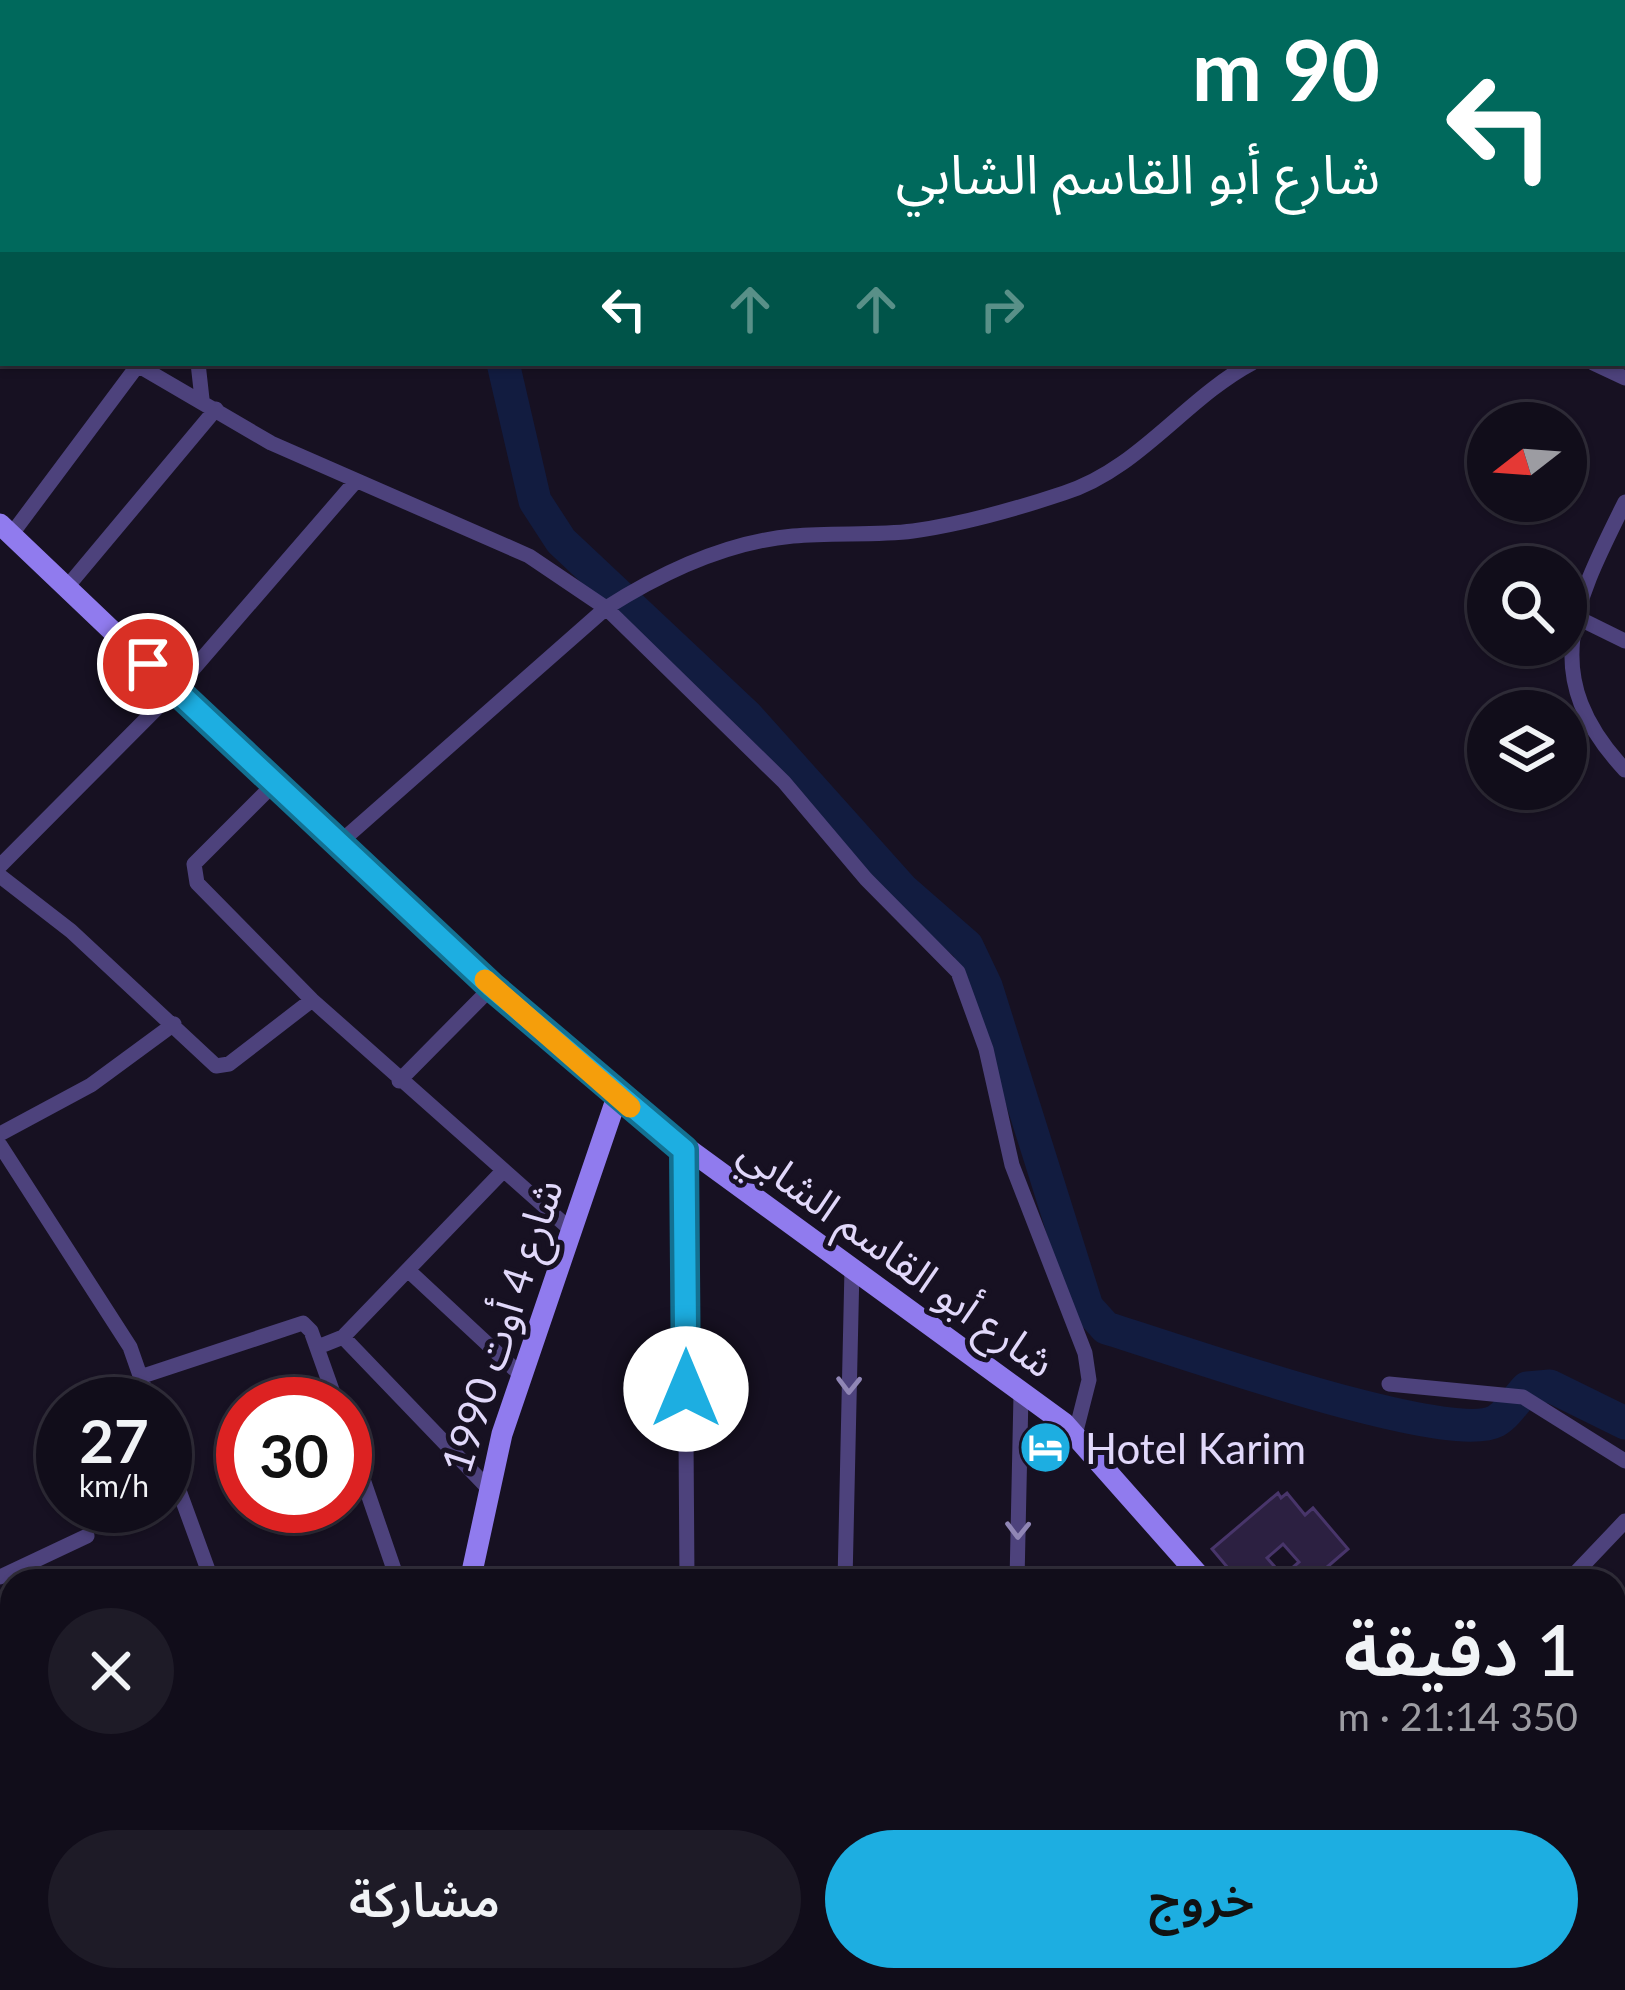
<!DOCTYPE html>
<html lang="ar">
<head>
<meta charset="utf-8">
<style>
	:root { --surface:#110d1a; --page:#1e1b27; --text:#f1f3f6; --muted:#9c9ca2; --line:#302d39; --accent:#1daee1 }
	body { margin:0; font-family:Lato,"Noto Sans Arabic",sans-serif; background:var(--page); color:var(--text); direction:rtl; height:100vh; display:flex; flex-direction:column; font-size:45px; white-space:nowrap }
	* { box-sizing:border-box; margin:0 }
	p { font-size:39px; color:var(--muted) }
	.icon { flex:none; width:66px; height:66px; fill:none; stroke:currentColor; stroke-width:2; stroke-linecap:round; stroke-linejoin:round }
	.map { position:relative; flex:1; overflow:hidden; direction:ltr }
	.sheet { position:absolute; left:0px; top:1569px; width:1626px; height:423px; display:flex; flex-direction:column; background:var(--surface); border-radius:36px 36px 0 0; box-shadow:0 3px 9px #0004,0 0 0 3px var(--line); direction:rtl }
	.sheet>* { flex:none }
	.guide { position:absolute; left:0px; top:0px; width:1626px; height:366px; box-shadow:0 3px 9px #0004,0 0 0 3px var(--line); direction:rtl; background:#00695c; color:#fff; overflow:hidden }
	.needle { width:78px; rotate:253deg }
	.tools { position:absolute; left:1467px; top:402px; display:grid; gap:24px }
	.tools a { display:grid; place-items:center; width:120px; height:120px; border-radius:50%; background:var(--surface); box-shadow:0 3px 9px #0004,0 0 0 3px var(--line); font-size:60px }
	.speed { position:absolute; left:36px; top:1377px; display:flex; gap:24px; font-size:60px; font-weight:700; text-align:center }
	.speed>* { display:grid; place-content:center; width:156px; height:156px; border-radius:50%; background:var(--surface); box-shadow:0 3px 9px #0004,0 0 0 3px var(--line); line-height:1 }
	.speed small { font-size:30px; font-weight:400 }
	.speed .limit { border:18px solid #d22; background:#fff; color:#111 }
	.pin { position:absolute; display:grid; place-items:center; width:102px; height:102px; color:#fff; margin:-51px; border:6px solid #fff; border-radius:50%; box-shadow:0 3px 12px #0007 }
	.me { position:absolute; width:132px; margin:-66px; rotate:0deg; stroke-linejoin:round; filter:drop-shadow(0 0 9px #0008) }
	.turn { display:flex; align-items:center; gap:42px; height:252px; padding:0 48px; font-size:54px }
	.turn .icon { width:156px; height:156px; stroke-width:2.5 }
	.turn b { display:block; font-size:84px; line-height:102px }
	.lanes { display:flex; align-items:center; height:114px; padding:0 48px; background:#0003; justify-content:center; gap:60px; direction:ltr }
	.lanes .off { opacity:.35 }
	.round { display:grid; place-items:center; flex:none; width:126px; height:126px; border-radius:63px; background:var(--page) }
	.headline { display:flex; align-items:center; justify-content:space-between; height:204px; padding:0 48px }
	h1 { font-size:72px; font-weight:600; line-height:90px }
	.action { display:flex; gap:24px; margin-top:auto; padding:24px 48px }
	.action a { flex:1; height:138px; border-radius:72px; background:var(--accent); color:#111; font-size:48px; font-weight:600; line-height:138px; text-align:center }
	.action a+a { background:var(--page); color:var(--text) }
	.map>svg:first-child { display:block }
	.green { fill:#15292c }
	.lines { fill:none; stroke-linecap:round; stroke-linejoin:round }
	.river { stroke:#121c40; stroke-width:33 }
	.building { fill:#2c2041; stroke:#48356a; stroke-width:3; fill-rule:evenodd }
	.street { stroke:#4d427c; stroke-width:15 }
	.secondary { stroke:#907bee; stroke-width:21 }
	.oneway { stroke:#9086b5 }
	.route-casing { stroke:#137192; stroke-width:30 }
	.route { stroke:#1daee1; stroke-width:21 }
	.slow { stroke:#f59e0b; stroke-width:21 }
	.labels { text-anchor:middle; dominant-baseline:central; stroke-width:10; stroke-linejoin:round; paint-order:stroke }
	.street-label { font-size:42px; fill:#e1d8fa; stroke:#171122 }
	.poi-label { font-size:42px; fill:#e1d8fa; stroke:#171122; text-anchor:start }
</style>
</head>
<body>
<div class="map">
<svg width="1625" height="1990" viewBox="0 0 1625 1990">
	<rect width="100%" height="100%" fill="#171122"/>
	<path class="green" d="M647 1980H724L729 1990H652Z
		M1085 1980H1218L1224 1990H1073Z"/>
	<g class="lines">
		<path class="river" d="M465 0 466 3
			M503 363 535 501 561 541 747 716 903 890 967 946 986 986 1087 1307 1106 1328C1170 1347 1448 1447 1496 1421 1507 1415 1518 1397 1527 1388L1550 1386 1625 1423"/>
	</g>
	<path class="building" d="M1278 1493 1281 1498 1287 1493 1305 1515 1313 1508 1348 1549 1319 1574 1325 1581H1227L1234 1575 1212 1549ZM1283 1544 1299 1562 1283 1576 1267 1558Z
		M1619 1803 1625 1808V1856L1614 1846V1809Z
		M1614 1905 1625 1918V1931L1614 1941Z
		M1614 1969 1625 1990 1577 1986 1585 1980H1614Z
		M896 1980H927L935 1990H882Z
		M956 1980H988L995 1990H963Z"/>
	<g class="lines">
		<path class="street" d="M113 0 114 3
			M1623 293 1625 292
			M0 322 3 319
			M134 363 271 443 529 556 606 608 784 782 866 879 958 972 986 1049 1012 1165 1085 1353 1089 1380 1075 1435
			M198 363 202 399
			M1593 363 1625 378
			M1625 502C1575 603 1536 675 1625 770
			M11 535 138 365
			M67 587 216 409
			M1574 616 1625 641
			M274 784 194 864 197 883 312 1000 571 1230
			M337 845 606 608C661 573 727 542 793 536 833 532 874 536 913 531 963 524 1016 509 1064 493 1138 470 1186 398 1252 363
			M0 866 175 690 355 482
			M0 876 71 931 216 1066 229 1064 312 1000
			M399 1081 492 987
			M0 1134 91 1085 174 1024
			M0 1145 130 1347 150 1404
			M684 1150 687 1581
			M410 1272 523 1377
			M343 1337 488 1488
			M318 1347 343 1337 502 1172
			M143 1376 303 1323 311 1331 337 1404
			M1389 1384 1523 1397 1625 1461
			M345 1427 398 1581
			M165 1452 212 1581
			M0 1577 87 1536
			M845 1581 852 1268
			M1017 1581 1021 1394
			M1568 1581 1625 1521
			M0 1683 12 1698
			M0 1717 12 1711
			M0 1935 12 1927
			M305 1980V1990
			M400 1980 401 1990
			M1269 1980 1274 1990
			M0 1985 213 1980"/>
		<path class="secondary" d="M0 524 337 845 617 1097 1064 1423 1204 1581
			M470 1581 502 1434 617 1097
			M494 1980V1990
			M1540 1980 1548 1990"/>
	</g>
	<defs><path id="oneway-chevron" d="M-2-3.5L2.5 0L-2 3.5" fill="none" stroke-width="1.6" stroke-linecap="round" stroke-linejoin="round" transform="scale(3)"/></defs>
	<g class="oneway">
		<use href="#oneway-chevron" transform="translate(849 1385) rotate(91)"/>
		<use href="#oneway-chevron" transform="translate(1018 1530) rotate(91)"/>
	</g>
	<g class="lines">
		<defs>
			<path id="route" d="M148 664 492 987 684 1150 686 1389"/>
		</defs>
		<use href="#route" class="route-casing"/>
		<use href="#route" class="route"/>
		<path class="slow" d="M485 980 630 1107"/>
	</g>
	<defs>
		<symbol id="hotel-disc" viewBox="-11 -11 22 22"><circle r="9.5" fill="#1daee1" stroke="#171122"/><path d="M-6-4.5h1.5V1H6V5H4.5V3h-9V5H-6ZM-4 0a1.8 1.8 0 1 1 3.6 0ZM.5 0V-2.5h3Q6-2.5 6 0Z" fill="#fff"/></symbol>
	</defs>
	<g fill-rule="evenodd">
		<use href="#hotel-disc" x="1016" y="1418" width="59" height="59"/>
	</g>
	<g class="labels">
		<g class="street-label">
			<text transform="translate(898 1256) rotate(36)">شارع أبو القاسم الشابي</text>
			<text transform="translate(501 1326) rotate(-72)">شارع 4 أوت 1990</text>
		</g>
		<g class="poi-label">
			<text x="1085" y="1448">Hotel Karim</text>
		</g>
	</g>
</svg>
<div class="tools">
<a><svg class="needle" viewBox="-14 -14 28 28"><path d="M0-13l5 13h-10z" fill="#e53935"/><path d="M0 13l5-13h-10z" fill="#9c9ca2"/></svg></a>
<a><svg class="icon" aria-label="search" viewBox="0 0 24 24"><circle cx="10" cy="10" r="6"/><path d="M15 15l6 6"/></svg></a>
<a><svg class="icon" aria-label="layers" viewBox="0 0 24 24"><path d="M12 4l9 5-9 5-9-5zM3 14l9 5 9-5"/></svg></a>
</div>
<div class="speed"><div>27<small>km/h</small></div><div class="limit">30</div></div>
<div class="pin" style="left:148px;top:664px;background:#d93025"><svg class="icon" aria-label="arrive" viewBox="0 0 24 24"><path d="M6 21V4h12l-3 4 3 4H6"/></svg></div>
<svg class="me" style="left:686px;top:1389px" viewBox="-20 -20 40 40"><circle r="19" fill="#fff"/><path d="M0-13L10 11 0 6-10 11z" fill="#1daee1"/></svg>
<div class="guide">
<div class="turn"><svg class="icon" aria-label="left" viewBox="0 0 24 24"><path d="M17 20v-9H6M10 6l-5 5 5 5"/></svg><div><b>90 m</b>شارع أبو القاسم الشابي</div></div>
<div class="lanes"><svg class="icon" aria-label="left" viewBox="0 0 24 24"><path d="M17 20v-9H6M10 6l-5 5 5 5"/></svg><svg class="icon off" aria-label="ahead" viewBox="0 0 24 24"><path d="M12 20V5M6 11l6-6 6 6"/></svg><svg class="icon off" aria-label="ahead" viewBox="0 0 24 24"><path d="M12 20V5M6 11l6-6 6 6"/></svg><svg class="icon off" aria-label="right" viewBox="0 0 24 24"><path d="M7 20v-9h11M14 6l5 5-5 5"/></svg></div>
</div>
<section class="sheet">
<div class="headline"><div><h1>1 دقيقة</h1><p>350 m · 21:14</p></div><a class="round"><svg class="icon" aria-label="close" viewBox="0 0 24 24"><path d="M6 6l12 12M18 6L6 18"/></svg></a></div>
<div class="action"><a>خروج</a><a>مشاركة</a></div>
</section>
</div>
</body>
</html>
